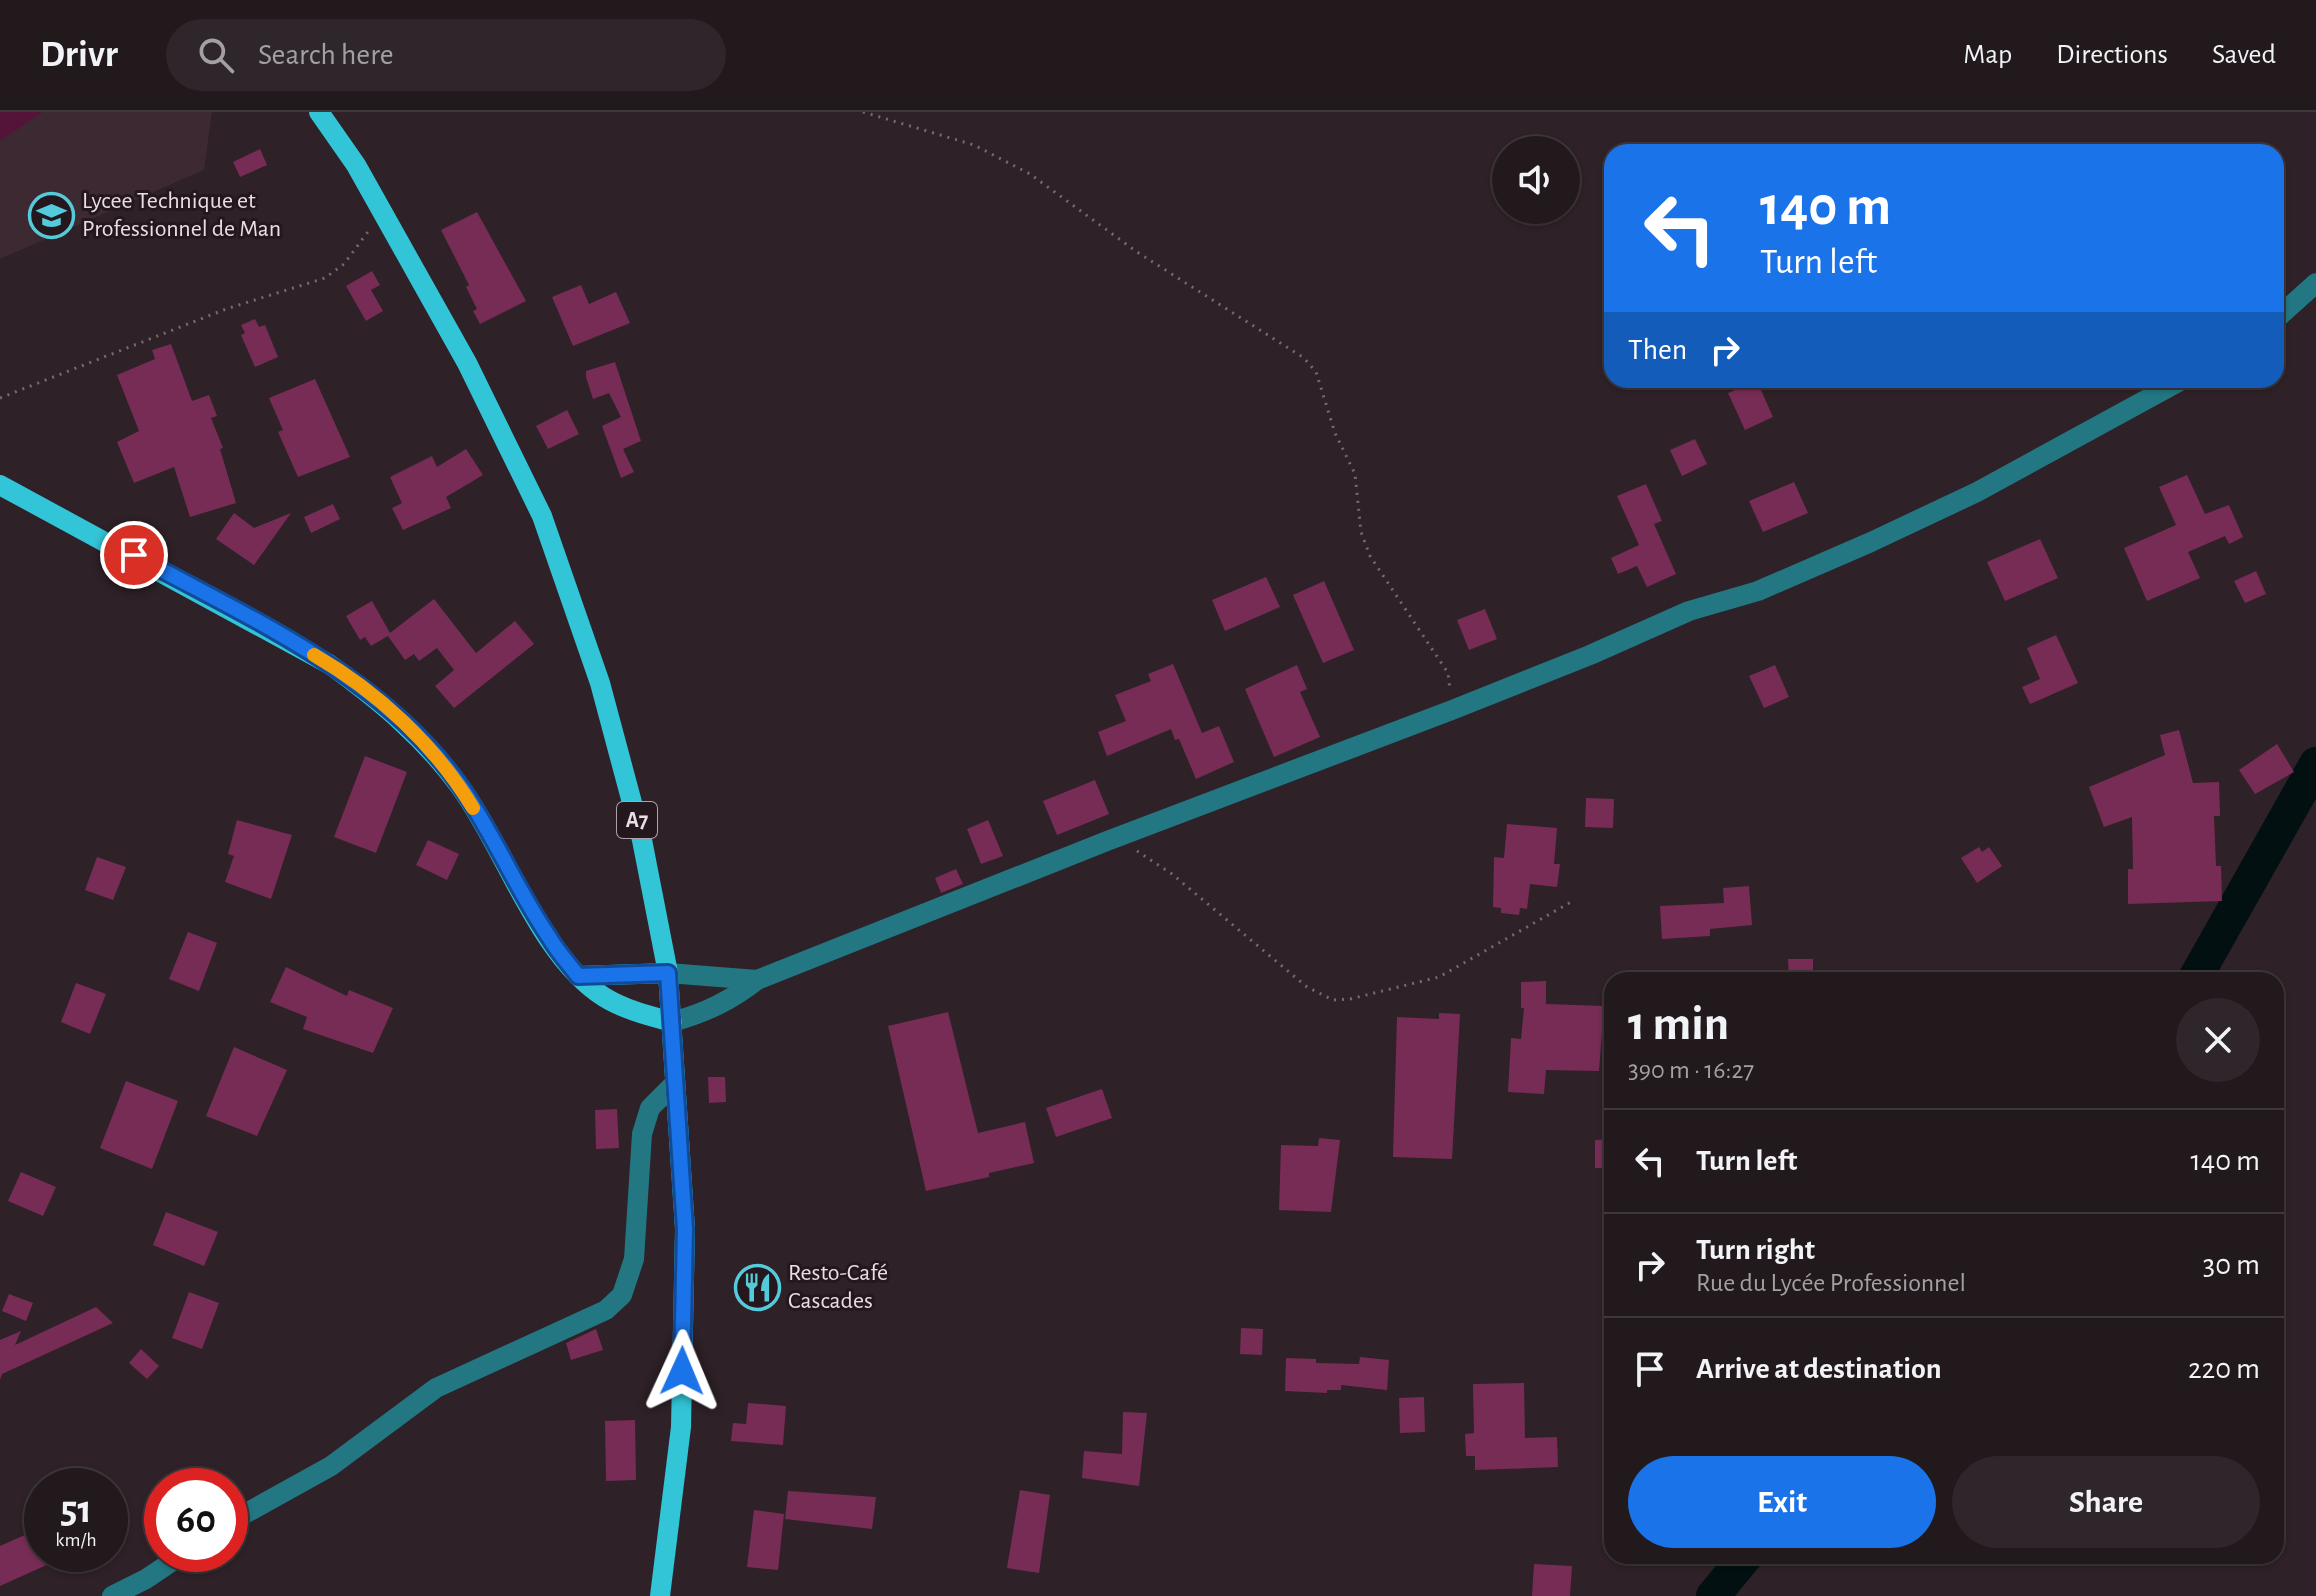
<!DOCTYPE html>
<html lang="en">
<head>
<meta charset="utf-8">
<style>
	:root { --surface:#22191d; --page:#2e262a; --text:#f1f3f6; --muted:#a2a0a4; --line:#3f383b; --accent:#1a73e8 }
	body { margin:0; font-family:"Alegreya Sans",sans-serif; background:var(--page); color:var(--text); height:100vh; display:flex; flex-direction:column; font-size:30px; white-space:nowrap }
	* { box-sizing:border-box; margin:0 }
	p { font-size:26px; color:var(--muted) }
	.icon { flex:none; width:44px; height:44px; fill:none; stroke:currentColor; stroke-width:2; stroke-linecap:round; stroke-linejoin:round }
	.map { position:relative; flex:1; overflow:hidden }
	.side { position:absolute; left:1604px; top:860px; width:680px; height:592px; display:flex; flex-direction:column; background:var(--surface); border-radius:24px; box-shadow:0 2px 6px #0004,0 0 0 2px var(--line) }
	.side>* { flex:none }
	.guide { position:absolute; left:1604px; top:32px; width:680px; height:244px; border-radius:24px; box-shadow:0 2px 6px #0004,0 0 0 2px var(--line); background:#1a73e8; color:#fff; overflow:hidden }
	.buttons { position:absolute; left:1492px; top:24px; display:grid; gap:16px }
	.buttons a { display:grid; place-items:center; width:88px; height:88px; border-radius:50%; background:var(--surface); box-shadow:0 2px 6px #0004,0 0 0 2px var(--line); font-size:40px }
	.speed { position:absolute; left:24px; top:1356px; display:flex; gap:16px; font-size:40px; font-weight:700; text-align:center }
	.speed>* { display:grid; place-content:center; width:104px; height:104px; border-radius:50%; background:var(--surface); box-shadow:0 2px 6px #0004,0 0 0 2px var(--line); line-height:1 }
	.speed small { font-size:20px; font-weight:400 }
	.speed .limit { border:12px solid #d22; background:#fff; color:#111 }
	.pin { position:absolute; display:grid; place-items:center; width:68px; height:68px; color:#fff; margin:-34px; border:4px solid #fff; border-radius:50%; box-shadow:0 2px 8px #0007 }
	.me { position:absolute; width:88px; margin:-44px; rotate:1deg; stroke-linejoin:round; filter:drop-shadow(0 0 6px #0008) }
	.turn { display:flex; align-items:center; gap:28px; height:168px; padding:0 24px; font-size:36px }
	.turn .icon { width:104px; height:104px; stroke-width:2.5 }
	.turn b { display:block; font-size:56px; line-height:68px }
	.then { display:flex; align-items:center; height:76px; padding:0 24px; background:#0003; gap:16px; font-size:30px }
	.round { display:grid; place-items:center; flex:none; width:84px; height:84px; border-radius:42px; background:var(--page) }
	.head { display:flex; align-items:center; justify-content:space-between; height:136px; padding:0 24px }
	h1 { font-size:48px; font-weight:600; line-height:60px }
	.action { display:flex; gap:16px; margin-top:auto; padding:16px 24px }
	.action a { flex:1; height:92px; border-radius:48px; background:var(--accent); color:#fff; font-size:32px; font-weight:600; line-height:92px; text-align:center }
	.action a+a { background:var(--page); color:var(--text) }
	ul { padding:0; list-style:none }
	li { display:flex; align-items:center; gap:24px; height:104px; padding:0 24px; border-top:2px solid var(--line) }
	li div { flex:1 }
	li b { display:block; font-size:30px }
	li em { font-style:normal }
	header { display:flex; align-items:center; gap:48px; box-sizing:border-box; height:112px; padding:0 40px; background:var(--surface); border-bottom:2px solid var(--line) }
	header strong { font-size:38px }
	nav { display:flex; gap:44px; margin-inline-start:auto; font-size:28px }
	.search { width:560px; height:72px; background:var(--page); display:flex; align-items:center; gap:20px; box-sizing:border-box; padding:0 28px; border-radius:44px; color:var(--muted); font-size:30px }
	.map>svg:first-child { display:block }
	.built { fill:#3c2932 }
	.green { fill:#541439 }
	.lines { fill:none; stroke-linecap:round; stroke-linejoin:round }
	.river { stroke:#021012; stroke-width:34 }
	.building { fill:#772c55 }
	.path { stroke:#776b70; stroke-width:3; stroke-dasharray:2 6; stroke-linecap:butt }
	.minor { stroke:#227782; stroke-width:20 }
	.major { stroke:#32c5d7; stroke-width:20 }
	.route-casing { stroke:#114b97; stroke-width:20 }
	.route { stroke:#1a73e8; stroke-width:14 }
	.slow { stroke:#f59e0b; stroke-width:14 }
	.labels { text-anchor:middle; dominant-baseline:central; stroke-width:6; stroke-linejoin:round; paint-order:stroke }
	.shield { fill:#24171d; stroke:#ada3a8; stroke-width:2 }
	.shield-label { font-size:22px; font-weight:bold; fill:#e8dfe3 }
	.poi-label { font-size:24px; fill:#e8dfe3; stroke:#24171d; text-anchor:start }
</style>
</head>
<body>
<header>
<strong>Drivr</strong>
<div class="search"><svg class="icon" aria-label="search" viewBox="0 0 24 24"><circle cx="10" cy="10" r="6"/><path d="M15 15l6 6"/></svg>Search here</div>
<nav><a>Map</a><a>Directions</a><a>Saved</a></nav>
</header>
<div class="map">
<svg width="2316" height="1484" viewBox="0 0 2316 1484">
	<rect width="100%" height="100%" fill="#2e2127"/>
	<path class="built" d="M0 0H212L204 58 0 147Z"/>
	<path class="green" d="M0 0H43L0 29Z"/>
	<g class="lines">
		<path class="river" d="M2194 868 2316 652
			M1713 1484 1746 1444"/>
	</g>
	<path class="building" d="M260 37 267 53 240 65 233 50Z
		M477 100 526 189 480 212 473 199 477 197 466 175 469 173 441 118Z
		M372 159 380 173 371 178 383 199 366 209 346 174Z
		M581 173 589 192 616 180 630 211 573 234 552 185Z
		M255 207 259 215 265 213 278 245 255 255 241 223 245 221 241 213Z
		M171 232 192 289 209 283 217 304 211 306 223 336 220 337 236 391 190 405 174 355 134 371 117 330 139 319 117 263 155 247 152 238Z
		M615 250 641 329 623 337 634 360 621 366 602 314 621 305 609 281 593 287 586 265V259Z
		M315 267 350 345 298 365 278 320 283 318 269 286Z
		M1757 269 1773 305 1745 318 1728 281Z
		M567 298 579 322 548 337 536 314Z
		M1695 327 1707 352 1682 364 1670 338Z
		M466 337 483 363 446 385 451 396 403 418 392 396 402 391 390 365 432 344 437 355Z
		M2187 363 2205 402 2229 393 2243 425 2229 432 2225 424 2188 440 2200 466 2147 489 2124 436 2176 413 2159 375Z
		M1794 370 1808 401 1763 420 1749 389Z
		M1646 372 1662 409 1654 412 1676 462 1647 475 1637 454 1618 462 1611 446 1639 433 1617 384Z
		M333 392 340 407 311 421 304 405Z
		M234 401 254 416 291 401 254 453 216 427Z
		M2040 427 2058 466 2005 489 1987 450Z
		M2256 459 2266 482 2245 491 2234 469Z
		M1266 465 1280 495 1225 519 1212 488Z
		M1324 469 1354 538 1323 551 1293 483Z
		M434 487 476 541 515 509 534 532 454 596 435 574 454 558 437 536 419 549 414 542 405 548 388 524 371 534 365 525 360 528 346 504 372 489 390 521Z
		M1485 497 1497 527 1469 538 1457 508Z
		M2056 523 2078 571 2030 592 2022 575 2040 567 2027 536Z
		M1173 552 1202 621 1219 614 1234 650 1196 667 1179 627 1175 628 1171 617 1107 644 1098 620 1126 609 1115 583 1151 569 1148 562Z
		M1297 553 1307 577 1300 580 1320 625 1274 645 1245 577Z
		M1775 553 1789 585 1764 596 1749 564Z
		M2179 618 2193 671 2219 670 2220 704H2214L2216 754H2221L2222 789 2128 792V757H2133L2132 705 2104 715 2089 675 2165 643 2160 623Z
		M2277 632 2294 660 2255 682 2239 658Z
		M365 644 407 660 376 741 334 725Z
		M1095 668 1109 702 1057 723 1043 689Z
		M1586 686 1614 687 1613 716 1585 715Z
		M237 708 292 723 271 787 225 770 234 744 228 742Z
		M988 708 1003 744 981 752 967 717Z
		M1507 712 1557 716 1554 752H1560L1557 775 1530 772 1527 797 1520 796 1519 803 1501 801V796L1493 795 1494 745 1504 746Z
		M428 728 459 742 447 768 416 753Z
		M1979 735 1982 740 1989 735 2002 754 1977 771 1961 746Z
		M97 745 126 755 113 788 85 778Z
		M956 757 963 772 941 781 935 766Z
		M1749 774 1752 813 1710 817V824L1662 827 1660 794 1724 791 1723 776Z
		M188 820 217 831 199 879 169 867Z
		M1788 847H1813V868H1789Z
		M286 855 347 884 349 878 393 896 373 941 303 917 307 905 270 890Z
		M1546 869V892L1604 894 1599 959 1546 958 1544 982 1508 980 1511 926 1521 927 1524 896H1521V870Z
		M76 871 106 882 90 922 61 910Z
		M948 900 978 1021 1025 1010 1034 1051 989 1061V1065L926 1079 888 914Z
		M1439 901 1460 902 1452 1047 1393 1045 1397 905 1439 907Z
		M234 935 287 958 257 1024 206 1004Z
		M708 965H725L726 990 709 991Z
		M126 969 178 989 152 1057 100 1036Z
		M1102 977 1112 1006 1056 1025 1046 996Z
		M617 997 619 1036 596 1037 595 998Z
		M1319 1026 1340 1028 1331 1100 1279 1098 1281 1033 1318 1034Z
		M1612 1027V1056H1595V1028Z
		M21 1060 56 1075 43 1104 8 1089Z
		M166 1100 218 1120 204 1154 153 1133Z
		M189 1180 219 1191 202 1237 172 1226Z
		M9 1182 33 1191 26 1209 2 1199Z
		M96 1195 113 1211 2 1262 0 1268V1228L21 1219 15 1233Z
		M1241 1216 1263 1217 1262 1243 1240 1242Z
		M596 1217 603 1238 571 1248 566 1231Z
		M141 1237 159 1254 147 1267 129 1251Z
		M1360 1245 1389 1248 1387 1278 1341 1273V1278H1327V1281L1285 1279 1286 1246 1316 1247V1251L1359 1252Z
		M1524 1271 1525 1326 1557 1325 1558 1355 1475 1358V1344H1466L1465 1322 1474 1321 1473 1272Z
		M1424 1285 1425 1320 1400 1321 1399 1286Z
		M748 1291 786 1294 783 1333 731 1329 733 1311 746 1312Z
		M1123 1300 1147 1301 1139 1374 1082 1366 1084 1339 1122 1342Z
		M635 1308 636 1368 606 1369 605 1309Z
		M1020 1378 1050 1383 1039 1461 1007 1456Z
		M788 1379 876 1385 872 1417 785 1407Z
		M754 1398 784 1402 778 1458 747 1455Z
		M36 1418 42 1432V1442H46L51 1451 0 1474V1434Z
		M1534 1452 1572 1454 1570 1484H1532Z"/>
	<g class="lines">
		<path class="path" d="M863 0 974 33 1030 62 1137 140 1304 246 1316 260 1335 321 1355 362 1361 420 1370 444 1448 561 1450 578
			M0 286 226 197 325 166 344 152 370 117
			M1137 739 1172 762 1307 875 1333 888 1350 887 1439 865 1571 790"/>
		<path class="minor" d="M2276 207 2316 171
			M668 861 757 868
			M672 910C705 901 730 889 757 868L1107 729 1452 598 1590 543 1689 499 1758 479 1871 430 1977 380 2182 268
			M230 1410 331 1354 436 1276 606 1198 622 1183 634 1147 642 1022 650 996 674 972
			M112 1484 146 1467 183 1442"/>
		<path class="major" d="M319 0 356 53 467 251 542 404 600 571 642 728 668 861 685 1117 681 1315 660 1484
			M0 373 329 552C379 588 425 626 461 676 506 738 539 844 604 885 625 898 650 904 672 910
			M578 864 668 861"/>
	</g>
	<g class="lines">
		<defs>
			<path id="route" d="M134 443C250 507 385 564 463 678 495 725 517 778 549 825 557 839 568 851 578 864L668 861 685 1117 682 1259"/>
		</defs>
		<use href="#route" class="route-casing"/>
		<use href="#route" class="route"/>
		<path class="slow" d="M314 543C377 579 436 634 473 696"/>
	</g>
	<defs>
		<symbol id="school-ring" viewBox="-11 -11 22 22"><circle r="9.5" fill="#24171d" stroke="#53cbda" stroke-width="1.5"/><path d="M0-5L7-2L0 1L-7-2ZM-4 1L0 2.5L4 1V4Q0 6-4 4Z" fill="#53cbda"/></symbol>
		<symbol id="restaurant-ring" viewBox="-11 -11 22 22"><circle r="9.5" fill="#24171d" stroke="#53cbda" stroke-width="1.5"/><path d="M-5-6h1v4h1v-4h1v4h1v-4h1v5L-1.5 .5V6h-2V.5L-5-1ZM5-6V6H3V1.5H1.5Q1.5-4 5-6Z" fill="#53cbda"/></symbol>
	</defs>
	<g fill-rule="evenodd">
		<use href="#school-ring" x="26" y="78" width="51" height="51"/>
		<use href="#restaurant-ring" x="732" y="1150" width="51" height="51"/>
	</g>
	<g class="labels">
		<rect class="shield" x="617" y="690" width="40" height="36" rx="6"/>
		<g class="shield-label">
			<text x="637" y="708">A7</text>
		</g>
		<g class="poi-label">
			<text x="82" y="89">Lycee Technique et<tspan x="82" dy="28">Professionnel de Man</tspan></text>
			<text x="788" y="1161">Resto-Café<tspan x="788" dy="28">Cascades</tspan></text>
		</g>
	</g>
</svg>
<div class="buttons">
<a><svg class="icon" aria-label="sound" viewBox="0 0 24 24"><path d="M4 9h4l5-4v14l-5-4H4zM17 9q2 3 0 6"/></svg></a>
</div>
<div class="speed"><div>51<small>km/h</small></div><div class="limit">60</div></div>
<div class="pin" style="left:134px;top:443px;background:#d93025"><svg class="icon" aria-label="arrive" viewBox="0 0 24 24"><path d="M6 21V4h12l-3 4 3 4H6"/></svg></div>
<svg class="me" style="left:682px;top:1259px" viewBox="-20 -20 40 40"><path d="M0-17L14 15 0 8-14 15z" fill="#1a73e8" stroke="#fff" stroke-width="4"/></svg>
<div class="guide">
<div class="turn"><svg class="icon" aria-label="left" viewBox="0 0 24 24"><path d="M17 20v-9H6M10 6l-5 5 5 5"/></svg><div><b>140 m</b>Turn left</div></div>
<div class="then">Then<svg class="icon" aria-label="right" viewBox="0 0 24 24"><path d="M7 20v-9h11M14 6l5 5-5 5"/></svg></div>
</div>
<section class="side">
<div class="head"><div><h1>1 min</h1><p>390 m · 16:27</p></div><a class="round"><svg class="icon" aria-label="close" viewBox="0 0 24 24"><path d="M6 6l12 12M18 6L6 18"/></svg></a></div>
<ul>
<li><svg class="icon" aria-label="left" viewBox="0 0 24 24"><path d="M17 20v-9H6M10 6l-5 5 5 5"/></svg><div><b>Turn left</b></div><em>140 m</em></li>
<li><svg class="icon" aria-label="right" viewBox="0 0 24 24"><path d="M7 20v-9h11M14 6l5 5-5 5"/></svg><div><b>Turn right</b><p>Rue du Lycée Professionnel</p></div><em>30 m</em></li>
<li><svg class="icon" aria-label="arrive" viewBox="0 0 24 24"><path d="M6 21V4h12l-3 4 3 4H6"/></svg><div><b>Arrive at destination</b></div><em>220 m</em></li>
</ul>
<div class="action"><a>Exit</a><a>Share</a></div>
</section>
</div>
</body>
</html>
